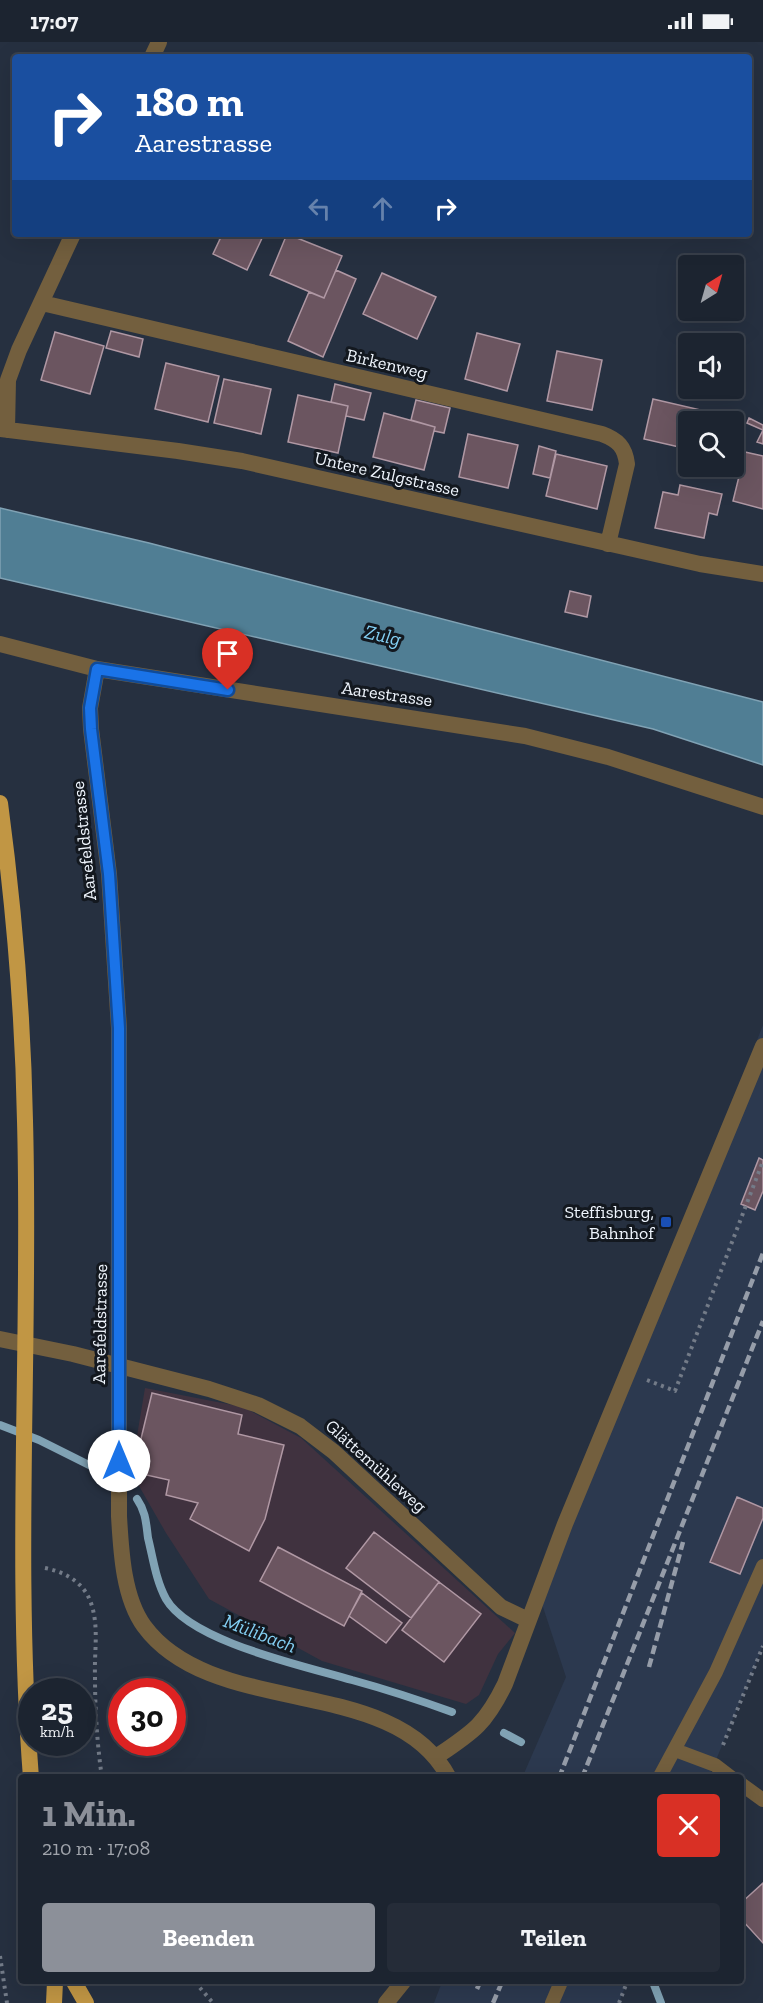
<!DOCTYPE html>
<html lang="de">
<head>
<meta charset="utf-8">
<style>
	:root { --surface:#1c2430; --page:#252c38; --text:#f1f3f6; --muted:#a0a4ab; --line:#3a414c; --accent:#8c9099 }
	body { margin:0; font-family:"Zilla Slab",serif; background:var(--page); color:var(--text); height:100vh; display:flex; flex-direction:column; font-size:22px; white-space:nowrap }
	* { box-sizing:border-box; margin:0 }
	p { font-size:20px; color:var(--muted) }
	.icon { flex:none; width:33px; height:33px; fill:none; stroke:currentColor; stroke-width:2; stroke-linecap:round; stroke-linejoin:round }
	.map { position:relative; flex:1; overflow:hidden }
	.panel { position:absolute; left:18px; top:1732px; width:726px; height:210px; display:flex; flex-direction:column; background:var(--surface); border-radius:6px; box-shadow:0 6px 24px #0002,0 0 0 2px var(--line) }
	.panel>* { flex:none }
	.top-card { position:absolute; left:12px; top:12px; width:740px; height:183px; border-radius:6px; box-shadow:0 6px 24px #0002,0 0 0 2px var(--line); background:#1a4fa0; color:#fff; overflow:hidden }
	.needle { width:39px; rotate:37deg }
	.buttons { position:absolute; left:678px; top:213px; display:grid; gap:12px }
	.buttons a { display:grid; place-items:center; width:66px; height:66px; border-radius:6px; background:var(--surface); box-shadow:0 6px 24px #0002,0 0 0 2px var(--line); font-size:30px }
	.speed { position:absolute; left:18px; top:1636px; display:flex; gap:12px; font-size:30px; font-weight:700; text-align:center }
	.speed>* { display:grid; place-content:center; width:78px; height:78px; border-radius:50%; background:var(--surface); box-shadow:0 6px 24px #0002,0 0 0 2px var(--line); line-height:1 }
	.speed small { font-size:15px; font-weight:400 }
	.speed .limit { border:9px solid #d22; background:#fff; color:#111 }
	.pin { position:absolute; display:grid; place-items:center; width:51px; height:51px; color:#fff; margin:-62px -26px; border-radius:50% 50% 50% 0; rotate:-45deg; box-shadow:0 0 6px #0007 }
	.pin .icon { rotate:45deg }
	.me { position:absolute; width:66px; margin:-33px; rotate:0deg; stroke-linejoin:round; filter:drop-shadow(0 0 4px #0008) }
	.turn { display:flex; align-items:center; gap:21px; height:126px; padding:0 24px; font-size:27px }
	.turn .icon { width:78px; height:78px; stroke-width:2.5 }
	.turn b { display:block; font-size:42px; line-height:51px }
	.lanes { display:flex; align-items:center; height:57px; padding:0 24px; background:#0003; justify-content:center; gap:30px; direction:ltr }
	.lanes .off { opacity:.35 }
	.round { display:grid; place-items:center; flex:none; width:63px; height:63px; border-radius:6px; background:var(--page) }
	.overview { display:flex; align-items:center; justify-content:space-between; height:102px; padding:0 24px }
	h1 { font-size:36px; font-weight:700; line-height:45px; color:var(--accent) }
	.primary-button { display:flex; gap:12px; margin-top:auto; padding:12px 24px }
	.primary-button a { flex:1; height:69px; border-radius:6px; background:var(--accent); color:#fff; font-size:24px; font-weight:700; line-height:69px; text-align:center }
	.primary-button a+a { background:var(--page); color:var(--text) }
	.status { display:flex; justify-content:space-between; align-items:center; height:42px; padding:0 30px; background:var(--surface); direction:ltr }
	.status svg { height:16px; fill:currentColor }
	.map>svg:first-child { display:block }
	.industrial { fill:#40323f }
	.built { fill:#2c394f }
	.water { fill:#507e94; stroke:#80a2b4; stroke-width:1.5 }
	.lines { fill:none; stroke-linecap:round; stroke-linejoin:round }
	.stream { stroke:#80a2b4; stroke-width:8 }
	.building { fill:#6b5560; stroke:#b098a4; stroke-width:1.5 }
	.path { stroke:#737b88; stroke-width:4; stroke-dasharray:3 4.5; stroke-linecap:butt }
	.service { stroke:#735f3e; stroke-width:14 }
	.minor { stroke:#735f3e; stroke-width:16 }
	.trunk { stroke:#c19644; stroke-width:16 }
	.rail { stroke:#969da9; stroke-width:4.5; stroke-dasharray:9 4.5; stroke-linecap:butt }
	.route-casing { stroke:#114b97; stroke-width:15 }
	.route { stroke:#1a73e8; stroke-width:10 }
	.transit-dot { fill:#1a4fb4; stroke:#13181f; stroke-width:2 }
	.labels { text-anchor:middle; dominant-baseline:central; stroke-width:6; stroke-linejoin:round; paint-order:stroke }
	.street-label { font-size:18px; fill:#eff5fd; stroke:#13181f }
	.poi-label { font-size:18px; fill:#eff5fd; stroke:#13181f; text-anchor:end }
	.water-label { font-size:20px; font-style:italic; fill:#83cff3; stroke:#13181f }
</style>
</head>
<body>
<div class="status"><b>17:07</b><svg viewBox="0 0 49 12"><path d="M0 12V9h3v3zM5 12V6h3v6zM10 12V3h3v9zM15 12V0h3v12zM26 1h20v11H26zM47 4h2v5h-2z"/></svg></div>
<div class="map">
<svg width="763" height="1961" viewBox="0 0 763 1961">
	<rect width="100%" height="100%" fill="#263040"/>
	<path class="industrial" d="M145 1346 243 1365 301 1396 515 1591 498 1612 479 1653 466 1662 322 1619 209 1557 166 1491 131 1430Z"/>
	<path class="built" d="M763 983V1604L709 1735 522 1736 566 1635 539 1553Z
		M442 1940H627L619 1961H434Z"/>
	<path class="water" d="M0 466 149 501 763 660V723L653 687 0 536Z"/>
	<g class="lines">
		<path class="stream" d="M0 1383 39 1398 101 1429
			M137 1457C146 1470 146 1481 148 1496 153 1516 156 1539 166 1557 191 1600 305 1624 352 1638 385 1647 419 1658 452 1670
			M504 1691 521 1700
			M653 1940 661 1961"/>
	</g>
	<path class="building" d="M210 192H264L247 228 213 212 220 197Z
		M287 192 342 214 324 256 270 233Z
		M336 228 356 237 323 315 288 299 309 250 324 256Z
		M382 231 436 255 417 297 363 272Z
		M111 289 143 297 139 315 106 306Z
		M55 290 104 304 90 352 41 338Z
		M477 291 520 302 507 349 465 337Z
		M557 309 602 318 592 368 547 359Z
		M166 321 219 334 208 380 155 367Z
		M224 337 271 347 261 392 214 381Z
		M335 342 371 351 364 378 346 374 348 364 331 360Z
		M298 353 348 364 338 411 288 400Z
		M653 357 718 372 717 380H688V407L644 397Z
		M416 358 450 366 444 391 434 389 435 385 411 378Z
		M384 371 435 385 424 428 373 415Z
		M749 376 763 383V402L757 400 763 388 747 381Z
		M468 392 518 403 508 446 459 435Z
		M539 404 556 409 550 436 533 432Z
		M745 410 763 414V467L733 459Z
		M556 412 607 424 597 467 546 454Z
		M680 443 722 452 717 473 709 471 704 496 655 486 663 450 678 453Z
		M570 549 591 554 587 575 565 570Z
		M759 1116 763 1118V1149L755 1168 741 1162Z
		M152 1351 242 1373 238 1392 284 1403 265 1477 249 1509 190 1477 198 1461 166 1453 169 1438 133 1430Z
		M737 1455 763 1466V1476L740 1532 710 1520Z
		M374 1490 439 1540 411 1576 346 1526Z
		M278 1505 362 1549 344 1584 260 1539Z
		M439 1540 481 1572 444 1620 402 1588Z
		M362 1551 402 1581 386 1601 349 1574Z
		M763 1841V1901L741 1877V1861Z"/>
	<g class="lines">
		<path class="path" d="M647 1338 675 1349 763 1119
			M45 1526C64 1530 81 1539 89 1556 100 1581 94 1608 95 1634 95 1668 97 1701 102 1736
			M723 1703 763 1604
			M0 1914 7 1961
			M195 1940 213 1961
			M619 1961 627 1940"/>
		<path class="service" d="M675 1708 715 1723 732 1736
			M659 1736 716 1630 763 1524
			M741 1742 763 1758
			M552 1961 561 1940"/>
		<path class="minor" d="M152 15 159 0
			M42 261 602 392C618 398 625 405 627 422L608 502
			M0 387 178 409 242 419 700 522 763 532
			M7 388 8 338 19 308 73 192
			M0 602 97 627 525 694 608 715 763 765
			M97 627 90 666 91 687 109 832 119 986V1474C121 1508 123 1555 144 1584 213 1678 395 1631 449 1736
			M0 1297 73 1312 209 1347 258 1363 300 1384 334 1410 501 1565 528 1578
			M436 1715C473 1690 485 1683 505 1642L565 1482 763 1004
			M386 1961 403 1940"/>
		<path class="trunk" d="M0 761C14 866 23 972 25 1079 31 1298 14 1517 31 1736
			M74 1940 86 1961
			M54 1961 55 1940"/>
		<path class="rail" d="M649 1625 683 1500
			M559 1736 763 1211
			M582 1736 763 1279
			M477 1947 480 1940
			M493 1961 502 1940"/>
	</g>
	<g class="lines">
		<defs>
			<path id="route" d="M119 1419V986L109 832 91 687 90 666 97 627 228 648"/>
		</defs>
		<use href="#route" class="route-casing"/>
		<use href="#route" class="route"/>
	</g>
	<rect class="transit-dot" x="660" y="1174" width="12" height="12" rx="3"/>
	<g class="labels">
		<g class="street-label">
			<text transform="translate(387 322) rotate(13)">Birkenweg</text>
			<text transform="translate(387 432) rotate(13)">Untere Zulgstrasse</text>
			<text transform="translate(387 652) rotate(8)">Aarestrasse</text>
			<text transform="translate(84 799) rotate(-96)">Aarefeldstrasse</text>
			<text transform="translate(100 1282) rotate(-89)">Aarefeldstrasse</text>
			<text transform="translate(376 1424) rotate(42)">Glättemühleweg</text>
		</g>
		<g class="poi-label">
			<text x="654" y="1170">Steffisburg,<tspan x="654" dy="21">Bahnhof</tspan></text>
		</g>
		<g class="water-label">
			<text transform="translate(383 593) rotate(13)">Zulg</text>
			<text transform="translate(260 1591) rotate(21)">Mülibach</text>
		</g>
	</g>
</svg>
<div class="buttons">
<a><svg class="needle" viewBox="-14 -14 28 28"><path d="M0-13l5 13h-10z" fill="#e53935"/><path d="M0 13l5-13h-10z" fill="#a0a4ab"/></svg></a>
<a><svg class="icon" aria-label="sound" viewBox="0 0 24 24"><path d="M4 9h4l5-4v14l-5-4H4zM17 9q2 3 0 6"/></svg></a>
<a><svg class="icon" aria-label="search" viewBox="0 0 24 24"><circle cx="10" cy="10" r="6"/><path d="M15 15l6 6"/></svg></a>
</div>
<div class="speed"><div>25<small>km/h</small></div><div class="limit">30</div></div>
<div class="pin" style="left:228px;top:648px;background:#d93025"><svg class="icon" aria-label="arrive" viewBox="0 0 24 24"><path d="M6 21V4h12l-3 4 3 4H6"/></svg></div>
<svg class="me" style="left:119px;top:1419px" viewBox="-20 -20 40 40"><circle r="19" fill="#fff"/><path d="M0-13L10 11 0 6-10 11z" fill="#1a73e8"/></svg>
<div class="top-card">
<div class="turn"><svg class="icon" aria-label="right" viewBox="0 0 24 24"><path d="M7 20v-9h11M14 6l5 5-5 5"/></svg><div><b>180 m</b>Aarestrasse</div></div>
<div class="lanes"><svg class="icon off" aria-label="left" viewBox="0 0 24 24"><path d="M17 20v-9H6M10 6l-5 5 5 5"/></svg><svg class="icon off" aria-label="ahead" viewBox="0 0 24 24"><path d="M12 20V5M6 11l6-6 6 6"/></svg><svg class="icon" aria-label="right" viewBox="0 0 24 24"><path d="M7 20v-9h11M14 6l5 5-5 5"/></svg></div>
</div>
<section class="panel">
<div class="overview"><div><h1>1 Min.</h1><p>210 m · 17:08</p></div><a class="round" style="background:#d93025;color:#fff"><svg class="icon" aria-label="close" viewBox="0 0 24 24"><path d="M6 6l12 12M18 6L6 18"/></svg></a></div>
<div class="primary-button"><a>Beenden</a><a>Teilen</a></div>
</section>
</div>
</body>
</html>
